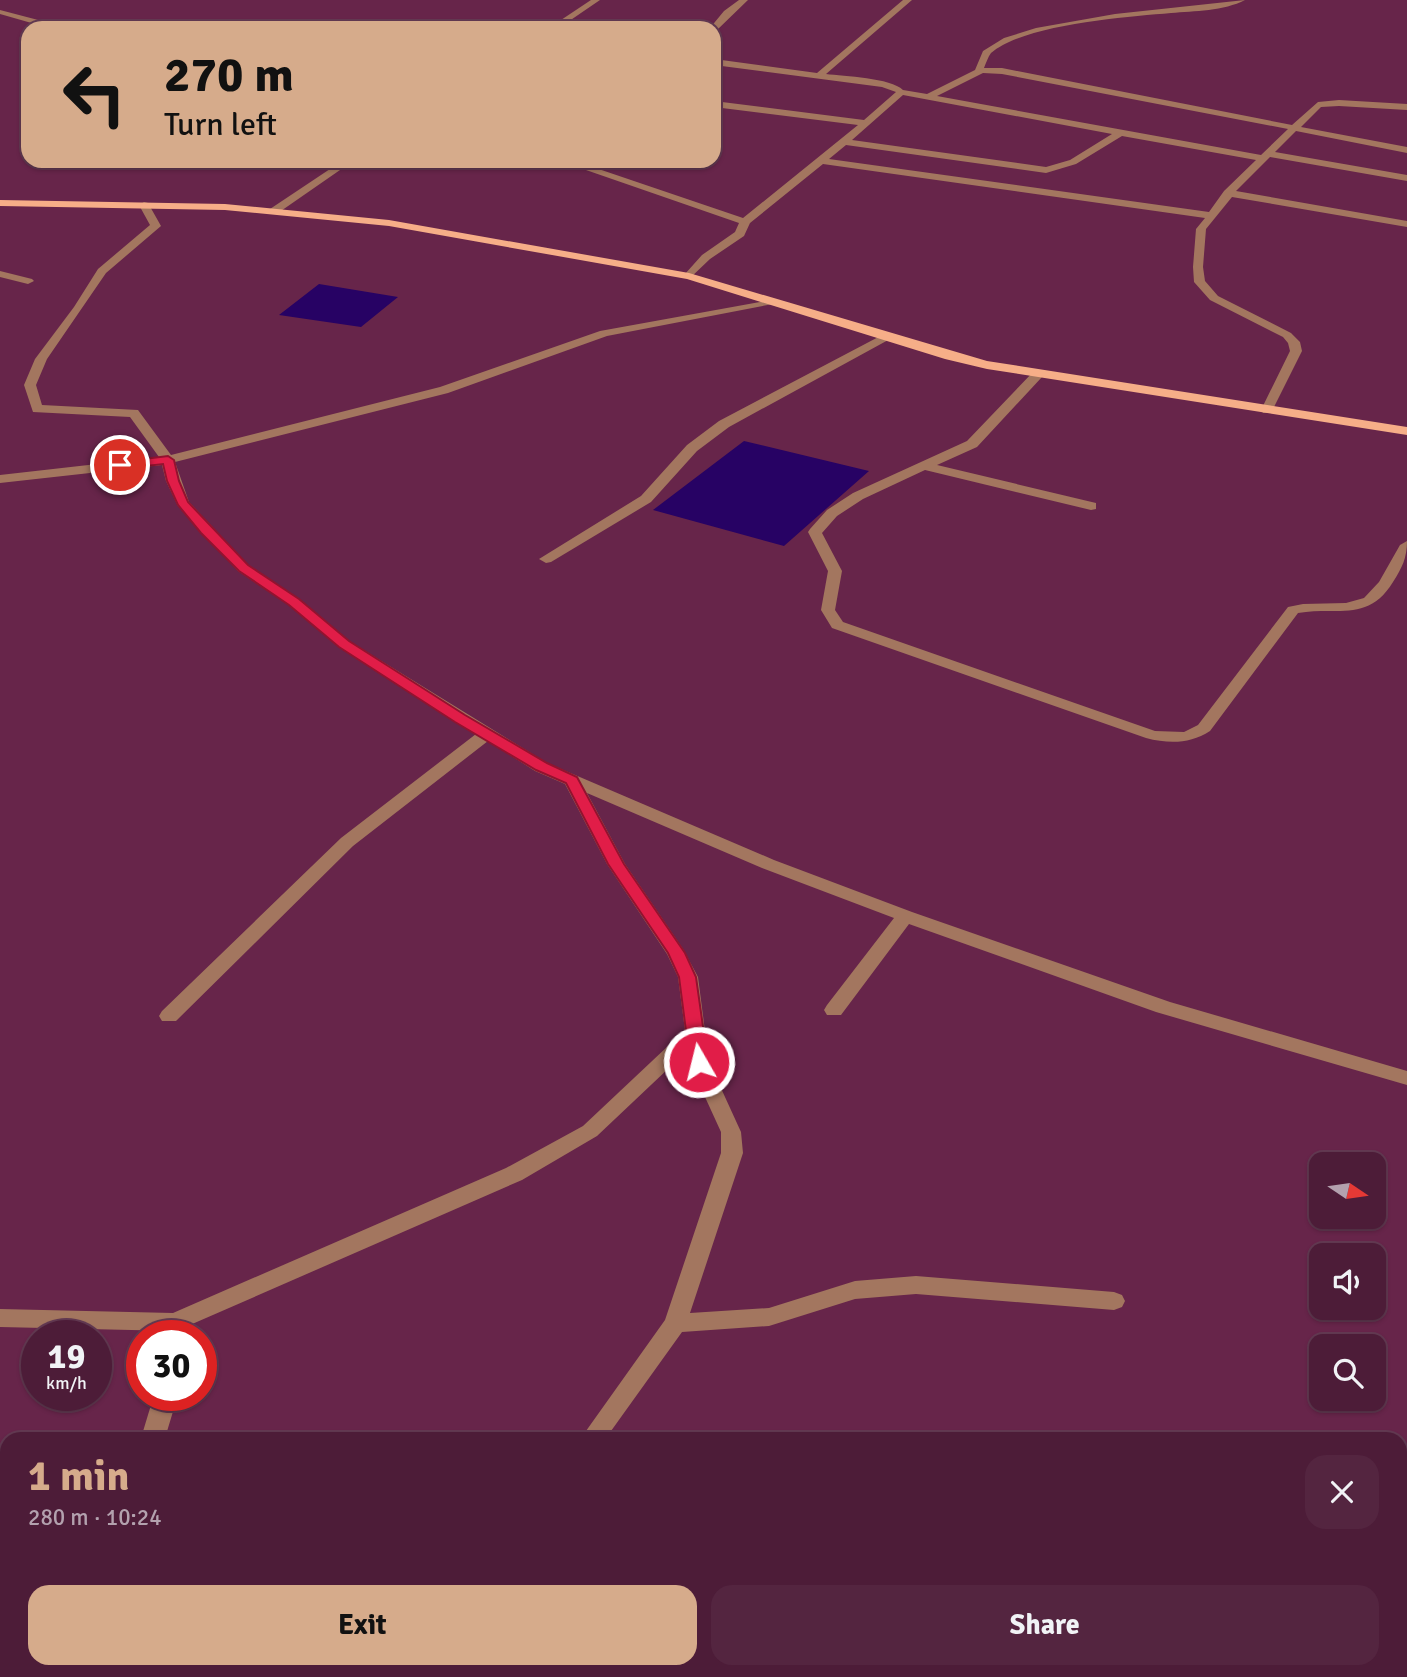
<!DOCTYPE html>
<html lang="en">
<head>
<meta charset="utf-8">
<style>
	:root { --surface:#4d1c38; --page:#542540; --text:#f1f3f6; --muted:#b3a1ae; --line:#643a53; --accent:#d6ab8b }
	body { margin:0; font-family:Signika,sans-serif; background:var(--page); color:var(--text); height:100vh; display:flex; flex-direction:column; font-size:26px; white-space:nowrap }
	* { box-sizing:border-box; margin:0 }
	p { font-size:23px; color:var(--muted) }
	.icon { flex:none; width:38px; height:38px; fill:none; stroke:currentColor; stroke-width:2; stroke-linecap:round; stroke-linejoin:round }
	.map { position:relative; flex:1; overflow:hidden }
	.side { position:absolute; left:0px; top:1432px; width:1407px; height:247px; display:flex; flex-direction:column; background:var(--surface); border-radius:21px 21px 0 0; box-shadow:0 2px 5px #0004,0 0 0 2px var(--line) }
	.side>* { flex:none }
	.top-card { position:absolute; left:21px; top:21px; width:700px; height:147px; border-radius:21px; box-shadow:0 2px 5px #0004,0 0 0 2px var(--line); background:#d6ab8b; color:#111; overflow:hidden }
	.needle { width:46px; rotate:103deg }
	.tools { position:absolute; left:1309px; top:1152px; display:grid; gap:14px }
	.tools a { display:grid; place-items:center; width:77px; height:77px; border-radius:14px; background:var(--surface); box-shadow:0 2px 5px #0004,0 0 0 2px var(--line); font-size:35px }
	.speed { position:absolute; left:21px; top:1320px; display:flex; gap:14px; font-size:35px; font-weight:700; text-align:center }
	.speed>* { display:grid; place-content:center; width:91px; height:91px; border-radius:50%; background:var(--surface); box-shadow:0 2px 5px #0004,0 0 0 2px var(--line); line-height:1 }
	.speed small { font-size:18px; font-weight:400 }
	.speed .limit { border:10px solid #d22; background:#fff; color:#111 }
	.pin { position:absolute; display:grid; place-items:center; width:60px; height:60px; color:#fff; margin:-30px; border:4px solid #fff; border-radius:50%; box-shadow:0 2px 7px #0007 }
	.me { position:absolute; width:77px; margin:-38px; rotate:352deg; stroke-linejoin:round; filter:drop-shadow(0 0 5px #0008) }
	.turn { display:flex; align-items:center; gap:24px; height:147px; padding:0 28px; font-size:32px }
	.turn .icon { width:91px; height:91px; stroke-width:2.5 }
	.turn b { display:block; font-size:49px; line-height:60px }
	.round { display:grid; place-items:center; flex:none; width:74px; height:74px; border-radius:21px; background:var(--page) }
	.summary { display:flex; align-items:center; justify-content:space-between; height:119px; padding:0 28px }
	h1 { font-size:42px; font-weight:800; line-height:52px; color:var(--accent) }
	.button { display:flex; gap:14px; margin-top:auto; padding:14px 28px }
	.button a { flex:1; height:80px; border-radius:21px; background:var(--accent); color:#111; font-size:28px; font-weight:800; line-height:80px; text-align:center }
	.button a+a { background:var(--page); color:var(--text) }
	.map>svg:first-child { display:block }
	.water { fill:#270264 }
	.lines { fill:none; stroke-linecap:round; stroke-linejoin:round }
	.minor { fill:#a3765f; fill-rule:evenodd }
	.major { fill:#f6ae88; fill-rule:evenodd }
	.route { fill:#e11d48; stroke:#92132f; stroke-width:2 }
</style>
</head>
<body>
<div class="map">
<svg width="1407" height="1677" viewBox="0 0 1407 1677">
	<rect width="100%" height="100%" fill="#67254a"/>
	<path class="water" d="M319 284 398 297 361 327 279 315Z
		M744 441 869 471 784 546 653 510Z"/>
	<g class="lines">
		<path class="minor" d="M591 0H600L559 28H549Z
			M739 0H748L717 30 710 28 724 11Z
			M903 0H912L826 74C844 76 891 78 903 90L927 94 975 70 983 51 1004 38 1036 28 1115 14 1245 0C1224 11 1194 11 1171 13 1126 17 1025 24 991 53 988 57 986 63 984 68H1002L1292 125 1318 102 1339 100 1407 104V110L1339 106 1321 107 1301 127 1407 147V153L1296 131 1275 152 1407 175V181L1270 157 1236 191 1407 221V227L1232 197 1206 229 1203 267 1205 281 1218 296 1291 333 1300 342 1302 351 1271 413H1263L1261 410 1290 351 1288 343 1283 337 1210 300 1194 282 1193 267 1196 229 1205 218 823 164 750 223 744 236 710 259 689 279 683 276 685 274 702 255 735 232 739 223 560 161H575L743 218 858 125 714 107V101L864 120 896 92 882 87 714 65V59L817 73ZM983 73 1002 74 1288 129 1261 155 937 96ZM903 95 1112 134 1070 160 1046 167 852 140ZM1122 136 1256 160 1224 191 1209 212 829 159 846 145 1046 173 1076 164Z
			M0 10 61 26 62 28H49L0 14Z
			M342 161H353L278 213H270V209Z
			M144 202 148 203 161 226 106 273 47 359 36 385 42 405 138 410 171 455 440 387 600 331 777 299V303L773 304 607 336 448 393 175 462 189 502 248 565 299 599 349 641 547 763 774 860 912 912 1170 1002 1407 1071V1085L1156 1012 909 924 841 1015H827L824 1010 827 1005 894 918 762 868 587 793 625 864 683 949 698 977 709 1062 741 1132 743 1153 690 1313 769 1308 855 1281 916 1276 1114 1292 1122 1295 1125 1301 1122 1307 1114 1310 916 1294 855 1299 769 1326 682 1332 606 1438H581L665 1320 721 1153V1132L689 1062 688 1050 597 1136 522 1180 183 1328 175 1331 0 1327V1309L173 1313 506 1168 583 1126 685 1030 678 977 667 954 607 864 565 784 535 771 488 741 353 846 176 1021H162L159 1016 162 1011 341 838 476 734 339 647 289 605 238 571 178 506 166 481 162 465 0 483V475L159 457 130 417 33 412 24 385 35 359 74 307 98 269 150 225 139 205Z
			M0 271 32 279 34 281 28 284 0 277Z
			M886 333 892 337 890 339 729 427 697 451 651 502 551 562 546 563 539 559 641 496 687 445 719 421Z
			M1038 370 1042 371V377L977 447 937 465 1096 503V509L1091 510 925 470 863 499 837 516 822 533 842 571 835 610 843 622 1155 731 1184 732 1198 725 1288 607 1303 604 1346 603 1364 598 1379 582 1400 545 1407 541C1407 558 1402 568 1393 582 1368 623 1337 606 1298 613L1210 731C1190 744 1169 744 1146 738L832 628 821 610 828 571 808 532 810 529 827 510 853 493 967 441 1034 371Z
			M154 1395H178L165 1438H141Z
			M45 1671H72V1677H44Z
			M542 1671H570V1677H542Z
			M997 1671H1073L1076 1677H999Z"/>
		<path class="major" d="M0 200 225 204 389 220 689 273 987 361 1407 427V435L987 369 945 359 687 279 389 226 225 210 0 206Z"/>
	</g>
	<path class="route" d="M168 456 174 460 179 481 188 502 248 565 299 599 349 641 465 715 547 763 577 777 624 864 685 953 696 977 708 1062 706 1066H693L690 1062 679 977 668 953 608 864 566 783 536 770 455 722 339 647 289 605 239 571 201 533 178 505 167 481 163 464 120 469 114 465 120 462Z"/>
</svg>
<div class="tools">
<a><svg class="needle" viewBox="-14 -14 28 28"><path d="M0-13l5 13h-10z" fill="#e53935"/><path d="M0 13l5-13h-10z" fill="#b3a1ae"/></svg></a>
<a><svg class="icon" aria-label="sound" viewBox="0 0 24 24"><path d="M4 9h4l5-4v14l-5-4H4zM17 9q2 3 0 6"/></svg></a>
<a><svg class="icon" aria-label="search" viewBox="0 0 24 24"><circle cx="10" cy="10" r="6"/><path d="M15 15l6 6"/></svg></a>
</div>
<div class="speed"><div>19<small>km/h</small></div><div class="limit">30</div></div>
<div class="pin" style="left:120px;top:465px;background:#d93025"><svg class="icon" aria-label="arrive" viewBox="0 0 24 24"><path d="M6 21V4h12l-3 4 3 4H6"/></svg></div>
<svg class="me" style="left:699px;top:1062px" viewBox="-20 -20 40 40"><circle r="17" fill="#e11d48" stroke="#fff" stroke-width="3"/><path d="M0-11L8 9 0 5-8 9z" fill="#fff"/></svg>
<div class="top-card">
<div class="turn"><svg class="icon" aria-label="left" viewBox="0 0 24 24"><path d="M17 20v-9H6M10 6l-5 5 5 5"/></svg><div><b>270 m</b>Turn left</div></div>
</div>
<section class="side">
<div class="summary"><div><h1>1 min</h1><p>280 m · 10:24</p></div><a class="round"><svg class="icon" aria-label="close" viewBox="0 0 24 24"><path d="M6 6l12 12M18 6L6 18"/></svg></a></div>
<div class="button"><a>Exit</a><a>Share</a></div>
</section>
</div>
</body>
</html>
